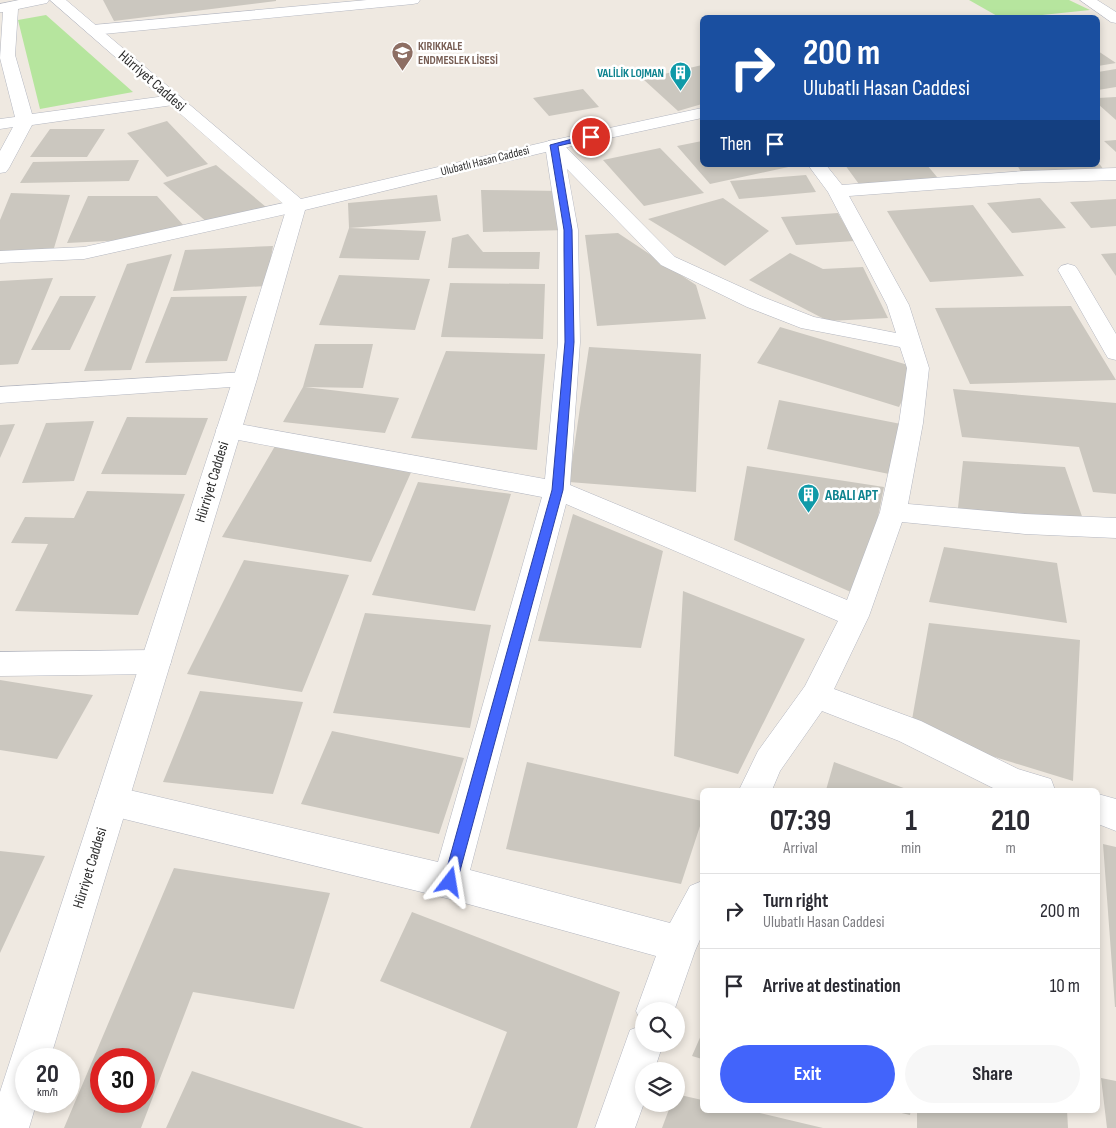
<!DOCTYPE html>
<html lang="en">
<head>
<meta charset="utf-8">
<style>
	:root { --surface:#fff; --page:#f7f7f7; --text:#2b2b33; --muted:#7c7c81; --line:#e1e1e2; --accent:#4264fb }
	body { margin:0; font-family:"Sofia Sans Condensed",sans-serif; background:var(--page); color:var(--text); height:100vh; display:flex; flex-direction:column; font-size:19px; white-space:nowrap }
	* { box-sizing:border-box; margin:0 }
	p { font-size:16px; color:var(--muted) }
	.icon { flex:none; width:28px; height:28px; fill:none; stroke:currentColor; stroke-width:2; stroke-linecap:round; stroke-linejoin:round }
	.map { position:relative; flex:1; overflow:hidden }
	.panel { position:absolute; left:700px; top:788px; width:400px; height:325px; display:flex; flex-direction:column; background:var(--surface); border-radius:8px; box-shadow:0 2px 8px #0003 }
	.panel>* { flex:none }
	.guide { position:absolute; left:700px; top:15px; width:400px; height:152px; border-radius:8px; box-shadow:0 2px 8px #0003; background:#1a4fa0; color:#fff; overflow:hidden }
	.fabs { position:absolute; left:635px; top:1002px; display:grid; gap:10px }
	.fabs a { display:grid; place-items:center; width:50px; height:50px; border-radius:50%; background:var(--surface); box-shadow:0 2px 8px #0003; font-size:25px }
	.speed { position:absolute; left:15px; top:1048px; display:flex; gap:10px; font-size:25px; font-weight:700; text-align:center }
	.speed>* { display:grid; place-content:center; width:65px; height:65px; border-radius:50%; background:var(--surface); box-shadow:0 2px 8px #0003; line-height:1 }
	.speed small { font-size:12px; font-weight:400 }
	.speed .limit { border:8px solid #d22; background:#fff; color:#111 }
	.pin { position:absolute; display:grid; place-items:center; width:42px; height:42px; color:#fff; margin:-21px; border:2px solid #fff; border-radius:50%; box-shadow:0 1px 5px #0007 }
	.me { position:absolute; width:55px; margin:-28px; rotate:14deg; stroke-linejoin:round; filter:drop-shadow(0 0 4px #0008) }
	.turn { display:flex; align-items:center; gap:18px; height:105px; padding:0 20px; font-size:22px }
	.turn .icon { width:65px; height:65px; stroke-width:2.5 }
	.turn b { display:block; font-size:35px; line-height:42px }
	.then { display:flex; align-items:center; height:48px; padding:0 20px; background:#0003; gap:10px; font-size:19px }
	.eta { display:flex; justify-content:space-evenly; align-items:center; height:85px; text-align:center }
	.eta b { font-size:30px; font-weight:700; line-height:35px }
	.primary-button { display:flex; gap:10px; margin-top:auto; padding:10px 20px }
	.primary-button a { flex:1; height:58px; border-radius:30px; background:var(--accent); color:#fff; font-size:20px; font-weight:700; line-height:58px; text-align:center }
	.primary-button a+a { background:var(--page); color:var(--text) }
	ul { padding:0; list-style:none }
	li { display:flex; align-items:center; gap:15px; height:75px; padding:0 20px; border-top:1px solid var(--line) }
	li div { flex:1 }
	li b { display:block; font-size:19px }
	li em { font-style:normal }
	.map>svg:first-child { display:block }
	.green { fill:#b6e59e }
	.building { fill:#cbc7bf; fill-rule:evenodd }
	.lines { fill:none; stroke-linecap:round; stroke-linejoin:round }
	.street-casing { stroke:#b4b7c1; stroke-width:1 }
	.secondary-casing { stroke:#b4b7c1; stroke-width:1 }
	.street { fill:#fff; fill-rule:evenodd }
	.secondary { fill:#fff; fill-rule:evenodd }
	.route { fill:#4264fb; stroke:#2b41a3 }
	.labels { text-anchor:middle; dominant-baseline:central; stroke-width:5; stroke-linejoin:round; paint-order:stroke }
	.far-education-label { font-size:12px; font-weight:bold; fill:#785e54; stroke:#fff; text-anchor:start }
	.far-culture-label { font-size:12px; font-weight:bold; fill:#0d838f; stroke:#fff; text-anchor:end }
	.far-street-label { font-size:12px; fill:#2e2e2e; stroke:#fff }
	.street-label { font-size:15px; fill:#2e2e2e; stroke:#fff }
	.culture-label { font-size:15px; font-weight:bold; fill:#0d838f; stroke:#fff; text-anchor:start }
</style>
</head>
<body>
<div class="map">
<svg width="1116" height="1128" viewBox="0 0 1116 1128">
	<rect width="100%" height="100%" fill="#efe9e1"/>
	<path class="green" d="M969 0H1069L1090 10 1023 17H999Z
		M46 15 133 92 40 109 18 20Z"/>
	<path class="building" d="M103 0H276V1L114 21Z
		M1098 51 1116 63 1098 66Z
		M702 65V104L678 111 643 79Z
		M1116 69V87L1098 90V72Z
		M583 89 599 107 549 116 533 98Z
		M1116 97V120L1098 104V98Z
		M167 121 208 164 167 177 127 133Z
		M50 129H105L87 157H30Z
		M1116 140V152L1104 141Z
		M702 141V165L793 166 710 184 677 146Z
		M660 148 704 193 644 206 603 160Z
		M139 160 129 181 20 183 33 162Z
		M1098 162 1107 174 1024 177 1017 165H1098Z
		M216 165 272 212 210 225 163 183Z
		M845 165H927L942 183 864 191Z
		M806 175 816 192 739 199 730 181Z
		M481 190 562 191 568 230 483 232Z
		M11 193 70 195 54 248 0 252V220Z
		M437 195 441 221 349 228 348 203Z
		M88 196H157L185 227 127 240 67 243Z
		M723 198 769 231 725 266 648 219Z
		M1040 198 1066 228 1012 233 987 203Z
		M1116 199V226L1091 228 1070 202Z
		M973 205 1024 276 930 282 887 211Z
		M838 213 854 241 796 245 781 217Z
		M349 228 426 231 419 260 339 258Z
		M618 233 696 285 706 319 597 326 585 235Z
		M468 234 483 252H540L539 269 448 268 452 238Z
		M273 246 266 286 173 291 185 250Z
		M790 253 823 269 863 267 888 318 828 321 749 280Z
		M1116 253V276L1101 254Z
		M172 254 131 370 84 371 127 264Z
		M339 275 430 279 415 330 319 325Z
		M53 278 18 364 0 365V281Z
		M450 283 545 284 543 339 441 337Z
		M60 296H96L70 350H31Z
		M247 296 227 361 145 363 171 297Z
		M1071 306 1116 380 970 384 935 308Z
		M780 327 918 368 899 407 757 363Z
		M315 344H373L363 388 305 387 399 398 385 433 283 422 303 387Z
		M589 347 701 354 696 492 569 482Z
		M446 351 545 354 537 450 411 438Z
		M953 389 1116 403V494L1093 492 1079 447 962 437Z
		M779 400 901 424 894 475 767 449Z
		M127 417 208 418 186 475 101 474Z
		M94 421 74 481 22 483 46 423Z
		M15 424 0 458V425Z
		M275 446 413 468 371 562 222 537Z
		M963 461 1065 467 1085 525 957 517Z
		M747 466 884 487 862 597 734 540Z
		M418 482 511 494 475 611 372 595Z
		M87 491 185 494 138 615 15 611 48 544 11 543 25 517 74 518Z
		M573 514 663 551 641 648 538 641Z
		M944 547 1057 563 1067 623 929 602Z
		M244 560 349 575 302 692 187 674Z
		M683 591 805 639 738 774 674 756Z
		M365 613 491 625 470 728 333 713Z
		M929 623 1080 640 1073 781 910 731Z
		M0 680 93 695 57 759 0 750Z
		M200 691 303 702 273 794 163 782Z
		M332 731 464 758 439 834 301 804Z
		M527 762 702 801V820L681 884 506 849Z
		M834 762 909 790H826Z
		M1103 844 1116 847V1007H1115Z
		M0 851 45 856 0 953Z
		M174 868 330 893 294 1009 193 992 141 1128H64ZM101 1059H144V1101H101Z
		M412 912 620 992 577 1128H470L507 1032 380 981Z
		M702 1033V1059L692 1056Z
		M192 1071 364 1128H166Z
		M1101 1078 1116 1081V1128H1107Z
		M676 1094 702 1100V1110H747L823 1128H662L671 1104H676Z
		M893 1110H911L910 1115 893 1111Z
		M917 1110H1067L1068 1128H917Z"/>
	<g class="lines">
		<defs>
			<path id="street" d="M19 0H49L47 3 18 9 15 55 32 114 173 95 179 96 181 100 179 104 173 105 32 125 9 168 6 172 0 173V151L13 127 0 129V119L15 117 0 58 3 12H0V4Z
				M367 0H420L418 3 413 4 93 35 88 33 85 30 88 27 93 25Z
				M554 140 560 141 675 257 763 297 814 317 896 333 887 305 828 192 808 165H826L842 185 1024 171 1116 168V180L1024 183 849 196 909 305 929 368 923 423 908 504 1025 514 1116 518V538L1025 534 902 522 869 616 834 689 921 721 1018 769 1051 779 1055 790H997L899 741 822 711 780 771 772 790H739L758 751 805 686 838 621 566 504 470 870 670 923 690 886 702 881V935L695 951 674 1011H644V1044H663L654 1071H644V1103L635 1128H595L630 1030 643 1025 636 1011 656 956 450 899 112 816 100 812 95 801 100 790 112 786 438 862 542 497 228 438 219 436 216 430 219 424 228 422 545 479 558 342V230L545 145 548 141ZM567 169 661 265 747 307 801 328 900 347 907 368 899 423 880 512 847 600 570 485 580 342 578 230Z
				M297 200 304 202 307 206 304 210 84 259 0 263V251L84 247Z
				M1068 264 1075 266 1078 270 1116 334V360L1108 358 1105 353 1058 270 1061 266Z
				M245 372 253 374 257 379 253 384 245 386 0 403V387Z
				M156 650 167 653 171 662 167 671 156 674 0 676V652Z
				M1098 794 1116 799V831L1098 824Z"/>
			<path id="secondary" d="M50 0H66L301 199 554 140 702 108V118L554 150 305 210 257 379 50 1059H26V1101H37L29 1128H0V1092L233 379 287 207Z
				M1080 0H1097L1116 12V23L1111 22Z"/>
		</defs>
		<use href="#street" class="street-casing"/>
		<use href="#secondary" class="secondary-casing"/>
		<use href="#street" class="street"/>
		<use href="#secondary" class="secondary"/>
	</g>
	<path class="route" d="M591 134 593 135V138L558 146 572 230 574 342 563 490 457 882 455 887 450 889 445 887 443 882 552 490 565 342 564 249V230L550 145Z"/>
	<defs>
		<symbol id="school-pin" viewBox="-11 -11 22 30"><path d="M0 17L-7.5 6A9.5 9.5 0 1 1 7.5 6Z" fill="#8d6e63" stroke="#fff"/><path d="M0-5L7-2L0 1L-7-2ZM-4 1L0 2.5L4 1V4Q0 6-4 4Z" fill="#fff"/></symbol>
		<symbol id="building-pin" viewBox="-11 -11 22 30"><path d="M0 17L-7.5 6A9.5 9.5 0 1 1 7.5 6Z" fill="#0f9aa8" stroke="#fff"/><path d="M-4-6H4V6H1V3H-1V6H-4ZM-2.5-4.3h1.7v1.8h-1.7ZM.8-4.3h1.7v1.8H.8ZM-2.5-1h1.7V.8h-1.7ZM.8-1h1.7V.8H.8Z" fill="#fff"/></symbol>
	</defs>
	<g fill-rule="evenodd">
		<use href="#school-pin" x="390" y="40" width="25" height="34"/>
		<use href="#building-pin" x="668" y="60" width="25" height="34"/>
		<use href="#building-pin" x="796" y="482" width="25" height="34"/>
	</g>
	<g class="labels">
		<g class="far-education-label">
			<text x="418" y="46">KIRIKKALE<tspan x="418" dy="14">ENDMESLEK LİSESİ</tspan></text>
		</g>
		<g class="far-culture-label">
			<text x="664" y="73">VALİLİK LOJMAN</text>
		</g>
		<g class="far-street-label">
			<text transform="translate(485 161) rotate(-14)">Ulubatlı Hasan Caddesi</text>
		</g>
		<g class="street-label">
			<text transform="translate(152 81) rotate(41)">Hürriyet Caddesi</text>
			<text transform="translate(212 482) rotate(-73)">Hürriyet Caddesi</text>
			<text transform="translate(90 868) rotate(-73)">Hürriyet Caddesi</text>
		</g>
		<g class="culture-label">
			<text x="825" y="495">ABALI APT</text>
		</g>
	</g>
</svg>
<div class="fabs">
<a><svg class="icon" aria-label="search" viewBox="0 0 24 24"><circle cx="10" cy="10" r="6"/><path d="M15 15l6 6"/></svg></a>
<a><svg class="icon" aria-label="layers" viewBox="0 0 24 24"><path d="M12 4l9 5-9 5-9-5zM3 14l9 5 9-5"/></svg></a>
</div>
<div class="speed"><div>20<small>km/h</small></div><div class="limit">30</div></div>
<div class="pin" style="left:591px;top:137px;background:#d93025"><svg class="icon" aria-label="arrive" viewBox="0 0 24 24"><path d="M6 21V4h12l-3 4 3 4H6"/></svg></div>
<svg class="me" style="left:450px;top:882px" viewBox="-20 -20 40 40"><path d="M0-17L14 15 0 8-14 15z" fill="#4264fb" stroke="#fff" stroke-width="4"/></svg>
<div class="guide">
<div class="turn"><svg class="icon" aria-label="right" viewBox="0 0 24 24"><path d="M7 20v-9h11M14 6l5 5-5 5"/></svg><div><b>200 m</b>Ulubatlı Hasan Caddesi</div></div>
<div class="then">Then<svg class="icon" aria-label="arrive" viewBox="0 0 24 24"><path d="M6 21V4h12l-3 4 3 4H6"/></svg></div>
</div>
<section class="panel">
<div class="eta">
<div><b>07:39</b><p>Arrival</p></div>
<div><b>1</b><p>min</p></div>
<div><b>210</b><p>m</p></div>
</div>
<ul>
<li><svg class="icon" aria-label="right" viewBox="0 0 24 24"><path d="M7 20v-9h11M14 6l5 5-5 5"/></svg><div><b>Turn right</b><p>Ulubatlı Hasan Caddesi</p></div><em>200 m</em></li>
<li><svg class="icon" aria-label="arrive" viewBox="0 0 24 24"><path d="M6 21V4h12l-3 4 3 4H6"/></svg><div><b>Arrive at destination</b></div><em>10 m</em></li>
</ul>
<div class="primary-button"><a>Exit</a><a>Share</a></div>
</section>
</div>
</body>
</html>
